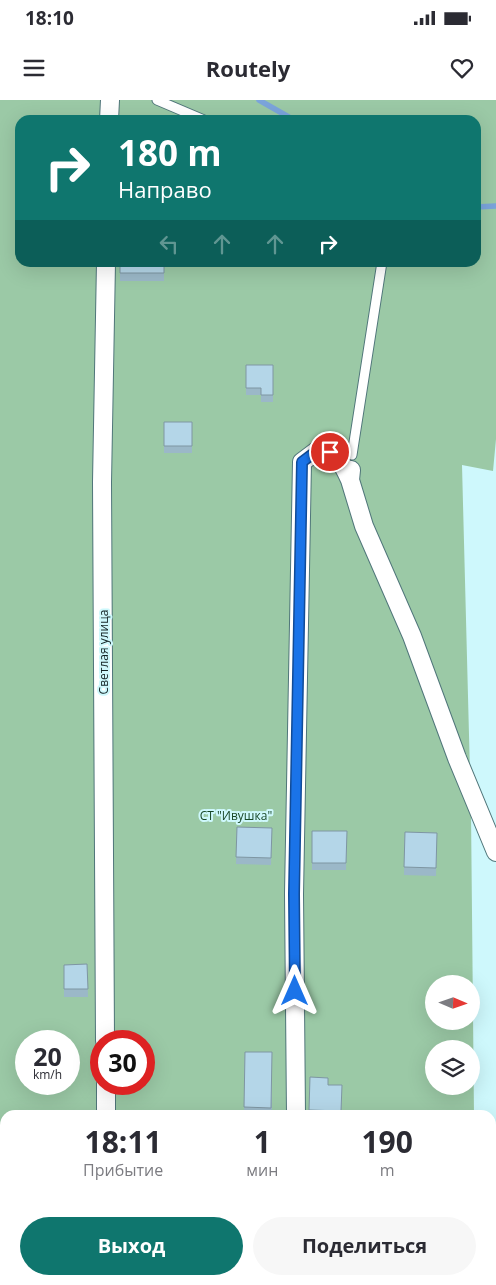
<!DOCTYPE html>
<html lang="ru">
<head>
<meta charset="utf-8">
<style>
	:root { --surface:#fff; --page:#f7f7f7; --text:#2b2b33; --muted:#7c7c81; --accent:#0f766e }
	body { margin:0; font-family:"Open Sans",sans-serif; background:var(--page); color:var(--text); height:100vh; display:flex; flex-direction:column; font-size:19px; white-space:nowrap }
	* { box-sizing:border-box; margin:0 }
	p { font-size:16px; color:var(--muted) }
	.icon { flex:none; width:28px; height:28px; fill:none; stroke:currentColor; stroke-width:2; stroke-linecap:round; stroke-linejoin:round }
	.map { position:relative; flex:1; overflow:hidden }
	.drawer { position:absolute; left:0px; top:1010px; width:496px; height:175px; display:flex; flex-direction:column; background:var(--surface); border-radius:15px 15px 0 0; box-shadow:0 5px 20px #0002 }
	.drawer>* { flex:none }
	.hud { position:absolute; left:15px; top:15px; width:466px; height:152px; border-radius:15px; box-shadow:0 5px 20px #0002; background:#0f766e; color:#fff; overflow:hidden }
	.needle { width:32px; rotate:92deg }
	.tools { position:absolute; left:425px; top:875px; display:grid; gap:10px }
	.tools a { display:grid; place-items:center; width:55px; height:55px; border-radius:50%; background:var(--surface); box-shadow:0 5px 20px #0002; font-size:25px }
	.speed { position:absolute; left:15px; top:930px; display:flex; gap:10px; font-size:25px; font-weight:700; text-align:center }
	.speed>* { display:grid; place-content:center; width:65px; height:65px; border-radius:50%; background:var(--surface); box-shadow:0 5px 20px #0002; line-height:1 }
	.speed small { font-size:12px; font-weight:400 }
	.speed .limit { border:8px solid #d22; background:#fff; color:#111 }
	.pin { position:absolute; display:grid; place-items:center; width:42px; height:42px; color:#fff; margin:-21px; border:2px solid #fff; border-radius:50%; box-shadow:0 1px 5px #0007 }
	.me { position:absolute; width:55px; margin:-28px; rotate:0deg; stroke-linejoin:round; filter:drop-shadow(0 0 4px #0008) }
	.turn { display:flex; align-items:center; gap:18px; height:105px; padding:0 20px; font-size:22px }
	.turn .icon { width:65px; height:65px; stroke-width:2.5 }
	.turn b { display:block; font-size:35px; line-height:42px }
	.lanes { display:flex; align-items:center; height:48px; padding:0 20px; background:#0003; justify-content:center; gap:25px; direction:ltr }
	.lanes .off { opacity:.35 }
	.eta { display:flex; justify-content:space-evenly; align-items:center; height:85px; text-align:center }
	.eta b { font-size:30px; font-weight:700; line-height:35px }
	.cta { display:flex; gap:10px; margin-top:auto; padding:10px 20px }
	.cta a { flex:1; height:58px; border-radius:30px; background:var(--accent); color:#fff; font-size:20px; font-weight:700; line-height:58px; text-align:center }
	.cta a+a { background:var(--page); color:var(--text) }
	.status { display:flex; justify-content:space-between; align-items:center; height:35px; padding:0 25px; background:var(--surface); direction:ltr }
	.status svg { height:14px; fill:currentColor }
	header { display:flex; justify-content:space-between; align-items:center; height:65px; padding:0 20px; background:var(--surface); font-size:22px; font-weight:700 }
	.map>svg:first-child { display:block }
	.green { fill:#9bc9a6; fill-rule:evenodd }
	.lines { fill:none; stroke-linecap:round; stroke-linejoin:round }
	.stream { stroke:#7ba4db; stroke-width:5.5 }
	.lane-casing { stroke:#50767a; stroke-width:11 }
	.street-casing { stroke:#50767a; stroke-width:20 }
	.secondary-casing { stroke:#50767a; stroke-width:28 }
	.lane { stroke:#fff; stroke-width:9 }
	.street { stroke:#fff; stroke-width:18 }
	.secondary { stroke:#fff; stroke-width:25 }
	.wall { fill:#9bb8c8 }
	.building { fill:#b4d6e8; stroke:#7e96a2 }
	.route-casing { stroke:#114b97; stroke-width:12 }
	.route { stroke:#1a73e8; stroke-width:9 }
	.labels { text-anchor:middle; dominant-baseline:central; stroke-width:4; stroke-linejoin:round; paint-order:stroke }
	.street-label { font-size:12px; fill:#132324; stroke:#cef8fc }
	.park-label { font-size:12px; fill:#184727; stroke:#cef8fc }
</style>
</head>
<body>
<div class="status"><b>18:10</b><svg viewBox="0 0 49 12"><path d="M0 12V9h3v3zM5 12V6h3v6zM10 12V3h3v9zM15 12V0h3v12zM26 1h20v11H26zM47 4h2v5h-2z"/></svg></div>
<header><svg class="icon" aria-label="menu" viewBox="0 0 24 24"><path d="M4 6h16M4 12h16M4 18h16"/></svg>Routely<svg class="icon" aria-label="heart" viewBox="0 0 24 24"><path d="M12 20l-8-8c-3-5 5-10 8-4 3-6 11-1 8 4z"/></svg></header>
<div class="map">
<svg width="496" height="1185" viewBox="0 0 496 1185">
	<rect width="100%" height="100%" fill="#cef8fc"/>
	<path class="green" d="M0 0H496V339L493 371 462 365 471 712 474 1015H5V1180H476V1185H0ZM20 20H476V162H20ZM434 884H471V921H434ZM26 941H69V984H26ZM101 941H144V984H101ZM434 949H471V986H434Z"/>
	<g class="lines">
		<path class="stream" d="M259 0 294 20
			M476 107 496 106"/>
		<defs>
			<path id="lane" d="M157 0 204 20
				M352 355 382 162
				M491 1175H496
				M326 1185 411 1180"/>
			<path id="street" d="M109 20 110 0
				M351 370 350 380 364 426 412 536 457 658 496 752
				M105 941 102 382 106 162
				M106 984V1015
				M296 1015 294 794 302 362 318 350C339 355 342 362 350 380
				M297 1180V1185
				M106 1185V1180"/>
			<path id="secondary" d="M0 1087H5
				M491 1089H496"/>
		</defs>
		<use href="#lane" class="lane-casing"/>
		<use href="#street" class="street-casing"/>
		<use href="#secondary" class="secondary-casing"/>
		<use href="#lane" class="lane"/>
		<use href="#street" class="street"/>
		<use href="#secondary" class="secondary"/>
	</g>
	<path class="wall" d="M120 162H164V181H120Z
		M246 265H273V302H261V295H246Z
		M164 322H192V353H164Z
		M237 727 272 728 271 765 236 764Z
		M312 731H347L346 770H312Z
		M405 732 437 733 436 776 404 775Z
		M87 864 88 897H64V865Z
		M245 952H272V1015H244Z
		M310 977 328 985H342L341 1015H309Z"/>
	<path class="building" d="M120 162H164V173H120Z
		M246 265H273V295H261V288H246Z
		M164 322H192V346H164Z
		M237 727 272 728 271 758 236 757Z
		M312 731H347L346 763H312Z
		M405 732 437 733 436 768 404 767Z
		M87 864 88 889H64V865Z
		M245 952H272L271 1008 244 1007Z
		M310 977 328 978V985H342L341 1011 309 1010Z
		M425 1011H453V1015H425Z
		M239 1180H271V1185H240Z"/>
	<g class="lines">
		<defs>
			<path id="route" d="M295 891 294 794 302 362 318 350 330 352"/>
		</defs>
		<use href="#route" class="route-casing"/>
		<use href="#route" class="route"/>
	</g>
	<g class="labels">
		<g class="street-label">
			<text transform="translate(103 552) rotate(-90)">Светлая улица</text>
		</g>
		<g class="park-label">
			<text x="236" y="715">СТ "Ивушка"</text>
		</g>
	</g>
</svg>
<div class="tools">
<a><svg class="needle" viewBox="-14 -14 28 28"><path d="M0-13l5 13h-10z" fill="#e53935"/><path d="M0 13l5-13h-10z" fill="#7c7c81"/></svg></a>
<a><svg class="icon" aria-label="layers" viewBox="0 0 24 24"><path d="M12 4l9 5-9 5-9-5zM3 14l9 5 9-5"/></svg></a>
</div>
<div class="speed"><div>20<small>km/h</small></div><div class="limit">30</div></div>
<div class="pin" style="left:330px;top:352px;background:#d93025"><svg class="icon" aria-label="arrive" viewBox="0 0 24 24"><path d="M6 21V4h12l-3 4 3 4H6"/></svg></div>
<svg class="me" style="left:295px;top:891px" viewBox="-20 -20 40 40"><path d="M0-17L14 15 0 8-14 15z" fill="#1a73e8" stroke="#fff" stroke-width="4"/></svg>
<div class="hud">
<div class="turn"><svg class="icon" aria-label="right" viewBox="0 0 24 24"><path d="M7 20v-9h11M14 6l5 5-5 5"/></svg><div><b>180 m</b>Направо</div></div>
<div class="lanes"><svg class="icon off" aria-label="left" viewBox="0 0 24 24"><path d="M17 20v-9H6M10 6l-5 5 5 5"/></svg><svg class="icon off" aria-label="ahead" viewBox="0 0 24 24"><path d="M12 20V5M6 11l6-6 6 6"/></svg><svg class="icon off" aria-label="ahead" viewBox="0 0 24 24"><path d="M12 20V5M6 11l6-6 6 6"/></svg><svg class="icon" aria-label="right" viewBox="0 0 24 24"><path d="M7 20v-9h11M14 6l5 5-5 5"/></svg></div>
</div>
<section class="drawer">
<div class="eta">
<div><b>18:11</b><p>Прибытие</p></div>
<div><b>1</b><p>мин</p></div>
<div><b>190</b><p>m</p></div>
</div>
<div class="cta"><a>Выход</a><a>Поделиться</a></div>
</section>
</div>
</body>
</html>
